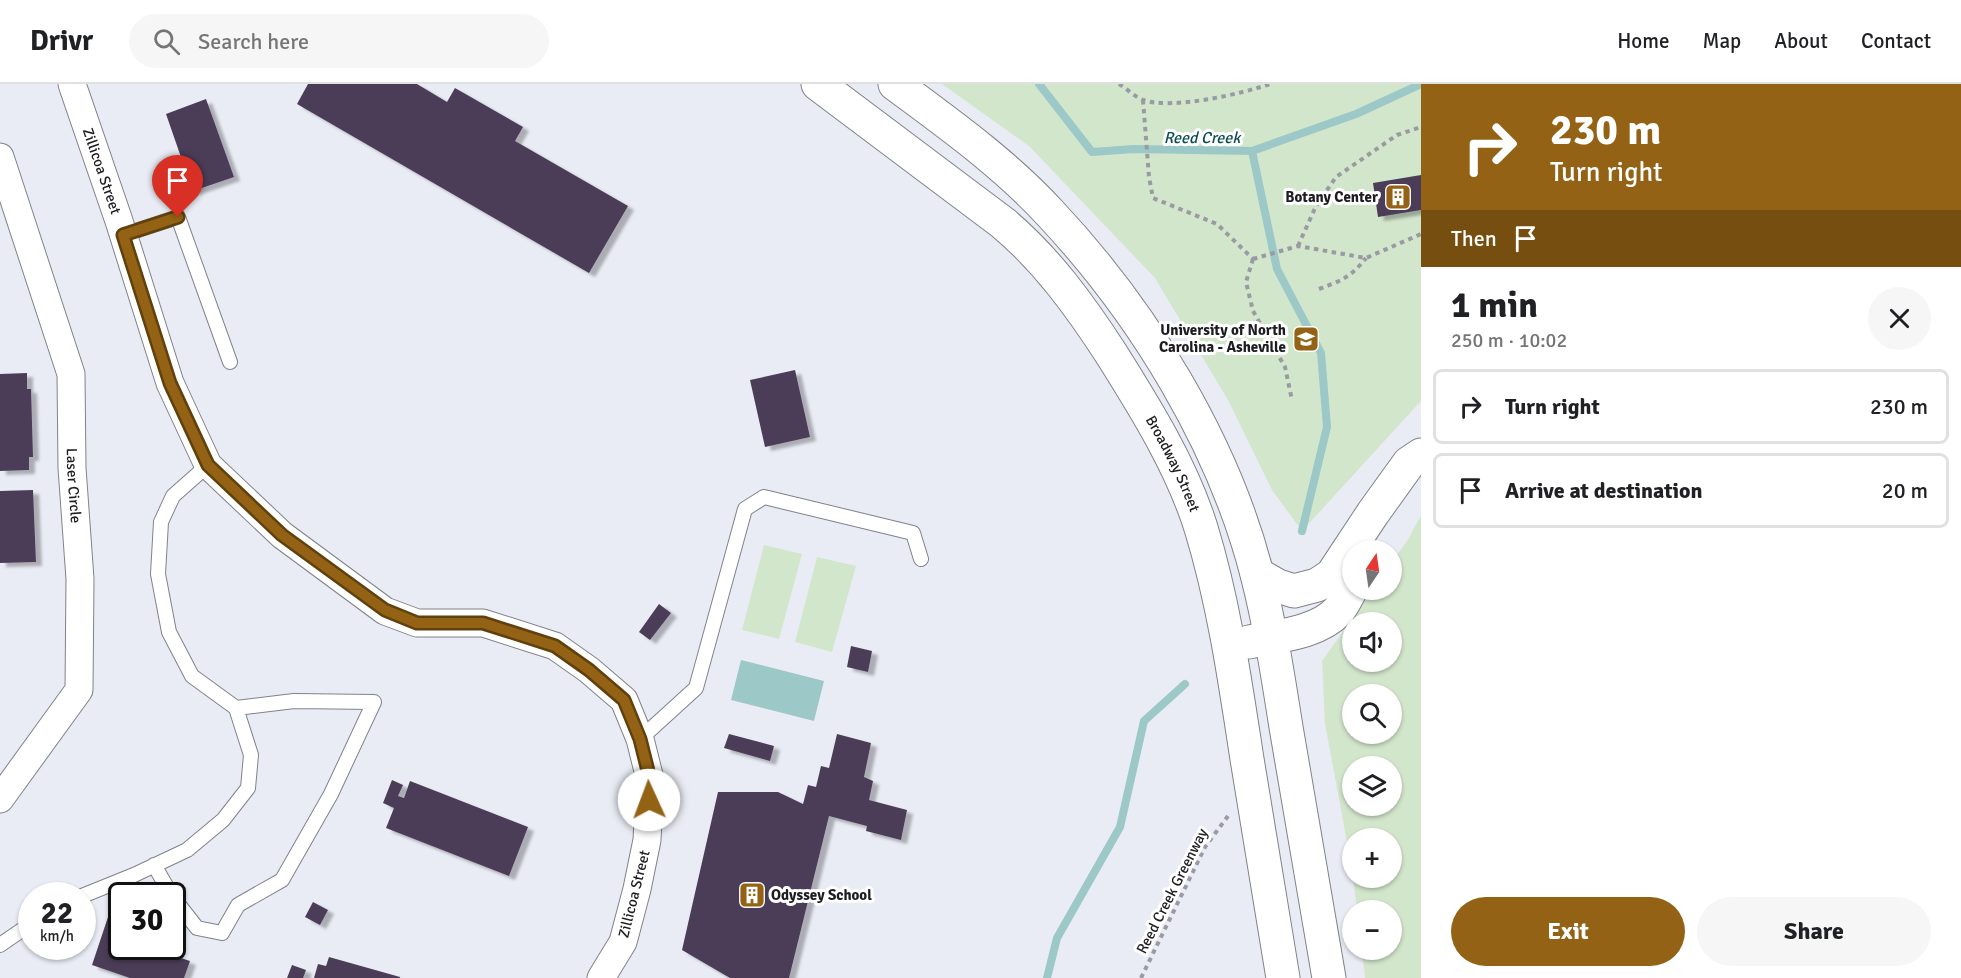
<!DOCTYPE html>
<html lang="en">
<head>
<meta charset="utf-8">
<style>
	:root { --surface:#fff; --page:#f6f6f6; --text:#202124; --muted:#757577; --line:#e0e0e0; --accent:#946214 }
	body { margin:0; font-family:Signika,sans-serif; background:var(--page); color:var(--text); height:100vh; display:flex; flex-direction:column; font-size:22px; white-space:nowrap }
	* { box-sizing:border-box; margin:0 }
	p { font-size:20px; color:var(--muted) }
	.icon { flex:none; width:33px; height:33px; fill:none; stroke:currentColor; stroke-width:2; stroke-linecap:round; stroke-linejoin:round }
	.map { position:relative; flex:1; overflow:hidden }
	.sheet { display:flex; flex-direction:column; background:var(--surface); width:540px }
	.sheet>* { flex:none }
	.banner { background:#946214; color:#fff; overflow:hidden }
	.needle { width:39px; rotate:13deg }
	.controls { position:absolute; left:1342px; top:456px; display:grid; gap:12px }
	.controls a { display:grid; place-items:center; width:60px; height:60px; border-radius:50%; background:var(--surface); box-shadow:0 2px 4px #0004; font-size:30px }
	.speed { position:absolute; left:18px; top:798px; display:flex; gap:12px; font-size:30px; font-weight:700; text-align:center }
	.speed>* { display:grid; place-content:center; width:78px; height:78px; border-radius:50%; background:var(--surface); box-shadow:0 2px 4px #0004; line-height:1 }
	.speed small { font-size:15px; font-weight:400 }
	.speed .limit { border:3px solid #111; border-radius:9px; background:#fff; color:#111 }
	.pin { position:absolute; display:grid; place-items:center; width:51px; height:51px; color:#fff; margin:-62px -26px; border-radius:50% 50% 50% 0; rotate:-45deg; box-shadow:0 0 6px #0007 }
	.pin .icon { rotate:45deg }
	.me { position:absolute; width:66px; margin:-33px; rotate:358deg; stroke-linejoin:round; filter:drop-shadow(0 0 4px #0008) }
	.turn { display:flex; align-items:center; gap:21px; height:126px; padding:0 30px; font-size:27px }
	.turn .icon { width:78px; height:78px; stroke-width:2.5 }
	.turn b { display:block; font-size:42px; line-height:51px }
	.then { display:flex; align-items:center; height:57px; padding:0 30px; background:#0003; gap:12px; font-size:22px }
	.round { display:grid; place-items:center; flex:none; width:63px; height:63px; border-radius:32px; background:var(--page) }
	.headline { display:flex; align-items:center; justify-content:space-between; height:102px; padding:0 30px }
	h1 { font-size:36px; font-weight:800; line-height:45px }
	.action { display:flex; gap:12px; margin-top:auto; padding:12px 30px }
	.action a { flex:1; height:69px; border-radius:36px; background:var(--accent); color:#fff; font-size:24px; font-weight:800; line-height:69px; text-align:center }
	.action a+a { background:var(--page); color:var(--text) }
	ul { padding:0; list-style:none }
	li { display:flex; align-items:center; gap:18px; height:75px; margin:0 12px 9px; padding:0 18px; border:3px solid var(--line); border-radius:9px }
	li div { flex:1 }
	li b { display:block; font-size:22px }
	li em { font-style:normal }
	header { display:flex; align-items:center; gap:36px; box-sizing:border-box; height:84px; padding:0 30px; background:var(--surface); border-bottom:2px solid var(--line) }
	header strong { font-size:28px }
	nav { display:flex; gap:33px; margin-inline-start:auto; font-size:21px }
	.search { width:420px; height:54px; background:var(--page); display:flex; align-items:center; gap:15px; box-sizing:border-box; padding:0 21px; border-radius:33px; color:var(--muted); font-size:22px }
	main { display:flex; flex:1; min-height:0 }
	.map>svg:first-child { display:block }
	.green { fill:#d2e6cc; fill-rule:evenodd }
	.water { fill:#9cc8c8 }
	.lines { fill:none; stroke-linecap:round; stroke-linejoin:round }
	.stream { stroke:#9cc8c8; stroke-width:8 }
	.building { fill:#4b3e58; filter:url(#shadow) }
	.lane-casing { stroke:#80828a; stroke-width:16 }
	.street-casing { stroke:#80828a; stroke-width:29 }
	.secondary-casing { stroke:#80828a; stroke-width:35 }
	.path { stroke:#9a9ba2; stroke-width:4; stroke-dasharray:4.5 4.5; stroke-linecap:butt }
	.lane { stroke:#fff; stroke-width:14 }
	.street { stroke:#fff; stroke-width:27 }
	.secondary { stroke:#fff; stroke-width:33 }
	.route-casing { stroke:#60400d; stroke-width:15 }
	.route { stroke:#946214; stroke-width:10 }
	.labels { text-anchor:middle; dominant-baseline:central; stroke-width:6; stroke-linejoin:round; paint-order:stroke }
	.street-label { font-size:15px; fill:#1d1d21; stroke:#fff }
	.poi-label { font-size:15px; font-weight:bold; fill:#1d1d21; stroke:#fff; text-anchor:end }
	.water-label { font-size:16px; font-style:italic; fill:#0c4d4e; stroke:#fff }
</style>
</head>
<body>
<header>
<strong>Drivr</strong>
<div class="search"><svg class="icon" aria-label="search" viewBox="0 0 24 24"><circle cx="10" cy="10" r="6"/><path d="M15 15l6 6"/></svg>Search here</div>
<nav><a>Home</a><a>Map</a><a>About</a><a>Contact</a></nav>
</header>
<main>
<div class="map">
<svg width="1421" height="894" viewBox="0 0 1421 894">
	<defs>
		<filter id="shadow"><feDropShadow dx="6" dy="4" stdDeviation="1.5" flood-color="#0004"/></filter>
	</defs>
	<rect width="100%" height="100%" fill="#eaecf5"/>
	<path class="green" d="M942 0H1421V317L1302 447 1272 406 1228 316 1155 194 1029 62Z
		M1421 431V894H1365L1362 866H1392V826H1357L1353 794H1392V754H1353V790L1325 640 1322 577 1373 506H1392V478L1409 454ZM1353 538H1392V578H1353ZM1353 610H1392V650H1353ZM1353 682H1392V722H1353Z
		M764 461 802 470 779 555 742 546Z
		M817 473 856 482 832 568 795 558Z"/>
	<path class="water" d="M741 576 824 597 814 637 731 616Z"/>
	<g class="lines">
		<path class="stream" d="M1039 0 1092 68 1134 65 1252 67 1356 30 1421 0
			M1252 67 1277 185 1321 269 1327 343 1302 447
			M1047 894 1057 854 1120 743 1144 637 1185 600"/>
	</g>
	<path class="building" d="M308 0H417L447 18 455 4 523 43 515 57 628 122 589 189 297 20Z
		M206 15 234 93 193 107 189 96 181 99 175 83 183 79 166 30Z
		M1421 91V126L1378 133 1373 99Z
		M795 286 810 353 765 363 750 296Z
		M27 289V305H31L33 373H29V386L0 387V290Z
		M33 406 36 478 0 479V407Z
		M659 520 671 529 650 556 639 548Z
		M851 562 872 567 868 588 847 583Z
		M729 650 774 662 770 677 724 664Z
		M837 650 871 659 864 693 873 697 869 716 907 726 901 756 866 747 867 742 829 732 789 894H730L682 866 718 708H778L803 720 808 701 816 703 821 682 829 684Z
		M392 696 403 701 398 712 404 714 410 697 528 743 509 792 386 744 394 724 383 719Z
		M313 818 328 826 320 841 305 833Z
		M110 827 122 831V862H144L190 877 184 894H130L92 881Z
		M329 873 400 893V894H314L318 880 326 882Z
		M292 881 306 886 303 894H287Z"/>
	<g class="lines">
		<defs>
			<path id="lane" d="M123 151 178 133 230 278
				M208 381 173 412 161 438 158 490 169 548 192 592 236 624
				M640 655 696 604 745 425 764 413 913 449 921 475
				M154 781 172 812
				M82 812 134 791 187 766 223 736 248 704 251 671 236 624 294 617 374 618 331 710 282 796 238 821 222 849 197 844 172 812
				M0 861 32 839"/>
			<g id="street">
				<path id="s1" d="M72 0 119 137 170 299 208 381 282 451 385 527 417 539H483L555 562 589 586 624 616 640 655 650 695 647 756 637 805 623 858 601 894"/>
				<path id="s2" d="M0 73 71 290 72 384 80 495 79 606 0 715"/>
			</g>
			<g id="secondary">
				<path id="s3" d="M818 0 1003 139C1047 176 1081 223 1112 271 1146 325 1182 383 1201 444 1224 519 1235 597 1247 675 1259 748 1271 821 1283 894"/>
				<path d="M895 0C949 40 1005 80 1050 129 1143 228 1223 358 1257 490 1270 541 1278 592 1286 643 1300 727 1314 811 1329 894"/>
				<path d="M1257 490 1278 502 1294 507 1317 501 1332 491 1373 429 1409 379 1421 371"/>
				<path d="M1249 558C1277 552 1318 549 1338 527 1344 520 1348 510 1353 502"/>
			</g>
		</defs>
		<use href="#lane" class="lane-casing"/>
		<use href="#street" class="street-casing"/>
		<use href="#secondary" class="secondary-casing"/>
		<path class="path" d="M1119 0C1127 5 1135 13 1143 16 1172 26 1241 10 1270 0
			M1143 16 1149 93 1153 114 1217 140 1253 175
			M1298 162 1316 122 1336 93 1397 51 1421 43
			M1253 175 1298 162 1366 174 1421 150
			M1253 175 1246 198 1253 227 1285 283 1292 316
			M1319 205C1341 197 1351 193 1366 174
			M1141 894 1205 763 1228 732"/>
		<use href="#lane" class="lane"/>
		<use href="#street" class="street"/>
		<use href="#secondary" class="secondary"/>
	</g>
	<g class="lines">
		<defs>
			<path id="route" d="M178 133 123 151 170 299 208 381 282 451 385 526 417 539H483L555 562 589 586 624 616 640 655 650 695 649 716"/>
		</defs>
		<use href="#route" class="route-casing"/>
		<use href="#route" class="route"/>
	</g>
	<defs>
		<symbol id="building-square" viewBox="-11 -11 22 22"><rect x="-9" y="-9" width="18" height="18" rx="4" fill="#946214" stroke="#fff"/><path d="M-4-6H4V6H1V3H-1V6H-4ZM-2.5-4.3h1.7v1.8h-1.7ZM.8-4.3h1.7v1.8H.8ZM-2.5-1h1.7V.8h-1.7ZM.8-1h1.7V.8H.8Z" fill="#fff"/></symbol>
		<symbol id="university-square" viewBox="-11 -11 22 22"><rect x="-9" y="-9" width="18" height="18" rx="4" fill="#946214" stroke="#fff"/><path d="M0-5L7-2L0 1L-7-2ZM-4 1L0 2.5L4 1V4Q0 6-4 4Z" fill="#fff"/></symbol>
	</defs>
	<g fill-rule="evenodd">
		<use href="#building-square" x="1383" y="98" width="30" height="30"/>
		<use href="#university-square" x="1291" y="240" width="30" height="30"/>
		<use href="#building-square" x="737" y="796" width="30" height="30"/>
	</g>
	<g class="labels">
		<g class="street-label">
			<text stroke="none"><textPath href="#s1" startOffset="92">Zillicoa Street</textPath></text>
			<text stroke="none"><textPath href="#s3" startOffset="528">Broadway Street</textPath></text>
			<text stroke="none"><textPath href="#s2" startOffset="340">Laser Circle</textPath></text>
			<text transform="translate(1172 807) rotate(-63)">Reed Creek Greenway</text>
			<text transform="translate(634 810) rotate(-76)">Zillicoa Street</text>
		</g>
		<g class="poi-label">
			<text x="1378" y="113">Botany Center</text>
			<text x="1286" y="246">University of North<tspan x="1286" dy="17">Carolina - Asheville</tspan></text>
			<text x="771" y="811" text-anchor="start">Odyssey School</text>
		</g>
		<g class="water-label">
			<text x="1202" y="54">Reed Creek</text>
		</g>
	</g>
</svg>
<div class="controls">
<a><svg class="needle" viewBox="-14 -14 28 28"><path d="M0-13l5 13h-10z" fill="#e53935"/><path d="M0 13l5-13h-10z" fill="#757577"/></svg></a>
<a><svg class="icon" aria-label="sound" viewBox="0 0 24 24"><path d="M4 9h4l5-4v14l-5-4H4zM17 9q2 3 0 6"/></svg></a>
<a><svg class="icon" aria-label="search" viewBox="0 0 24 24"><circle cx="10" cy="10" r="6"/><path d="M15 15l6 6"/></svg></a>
<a><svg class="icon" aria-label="layers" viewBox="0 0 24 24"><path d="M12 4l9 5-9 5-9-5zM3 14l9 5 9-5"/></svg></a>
<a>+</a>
<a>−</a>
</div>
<div class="speed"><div>22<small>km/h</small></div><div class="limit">30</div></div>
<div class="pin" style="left:178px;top:133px;background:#d93025"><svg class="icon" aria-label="arrive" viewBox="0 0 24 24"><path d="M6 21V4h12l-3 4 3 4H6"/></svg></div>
<svg class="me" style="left:649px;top:716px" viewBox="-20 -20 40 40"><circle r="19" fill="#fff"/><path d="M0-13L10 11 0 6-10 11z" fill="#946214"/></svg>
</div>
<section class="sheet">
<div class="banner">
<div class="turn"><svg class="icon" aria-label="right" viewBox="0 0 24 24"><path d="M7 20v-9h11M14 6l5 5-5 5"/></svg><div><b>230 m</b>Turn right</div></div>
<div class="then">Then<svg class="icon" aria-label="arrive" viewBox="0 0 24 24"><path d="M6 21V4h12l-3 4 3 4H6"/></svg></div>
</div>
<div class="headline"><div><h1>1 min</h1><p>250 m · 10:02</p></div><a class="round"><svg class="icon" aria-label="close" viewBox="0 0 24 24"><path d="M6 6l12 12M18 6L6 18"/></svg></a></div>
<ul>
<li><svg class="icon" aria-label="right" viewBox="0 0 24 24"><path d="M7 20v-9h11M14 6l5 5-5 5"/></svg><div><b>Turn right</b></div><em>230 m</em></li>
<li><svg class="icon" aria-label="arrive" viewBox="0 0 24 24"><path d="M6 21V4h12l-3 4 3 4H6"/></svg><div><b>Arrive at destination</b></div><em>20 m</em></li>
</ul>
<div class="action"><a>Exit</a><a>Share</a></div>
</section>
</main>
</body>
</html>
